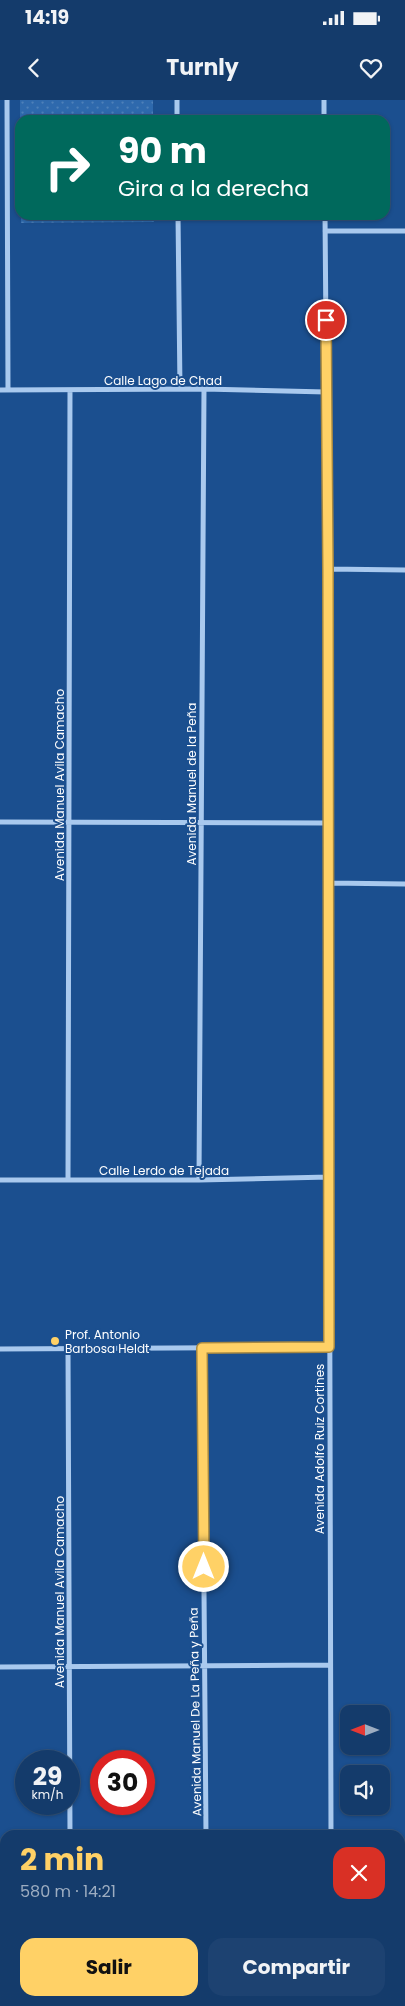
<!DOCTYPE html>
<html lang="es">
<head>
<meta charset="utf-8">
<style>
	:root { --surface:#143b6b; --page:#1d4271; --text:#f1f3f6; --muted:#9dadc1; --line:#33557e; --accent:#ffd166 }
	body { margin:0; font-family:Poppins,sans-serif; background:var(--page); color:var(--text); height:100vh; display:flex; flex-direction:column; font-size:19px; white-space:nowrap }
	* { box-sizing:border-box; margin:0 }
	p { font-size:16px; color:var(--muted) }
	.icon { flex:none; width:28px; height:28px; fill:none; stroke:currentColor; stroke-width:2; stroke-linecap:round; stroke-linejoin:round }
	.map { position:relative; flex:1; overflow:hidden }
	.drawer { position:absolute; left:0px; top:1730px; width:405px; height:176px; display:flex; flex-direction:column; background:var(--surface); border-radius:15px 15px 0 0; box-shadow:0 1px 4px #0004,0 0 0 1px var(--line) }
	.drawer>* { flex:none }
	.hud { position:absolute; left:15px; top:15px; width:375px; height:105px; border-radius:15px; box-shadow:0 1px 4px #0004,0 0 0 1px var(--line); background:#00695c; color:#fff; overflow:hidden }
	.needle { width:32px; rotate:270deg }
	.controls { position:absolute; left:340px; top:1605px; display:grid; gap:10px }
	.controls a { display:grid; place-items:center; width:50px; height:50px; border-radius:10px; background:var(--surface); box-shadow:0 1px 4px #0004,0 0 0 1px var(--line); font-size:25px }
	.speed { position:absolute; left:15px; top:1650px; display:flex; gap:10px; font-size:25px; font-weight:700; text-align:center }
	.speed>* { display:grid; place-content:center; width:65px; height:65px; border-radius:50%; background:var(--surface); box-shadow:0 1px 4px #0004,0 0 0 1px var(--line); line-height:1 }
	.speed small { font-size:12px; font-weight:400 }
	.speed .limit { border:8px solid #d22; background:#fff; color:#111 }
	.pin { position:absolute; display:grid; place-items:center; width:42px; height:42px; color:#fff; margin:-21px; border:2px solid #fff; border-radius:50%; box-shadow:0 1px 5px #0007 }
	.me { position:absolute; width:55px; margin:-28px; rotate:0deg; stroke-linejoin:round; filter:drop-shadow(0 0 4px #0008) }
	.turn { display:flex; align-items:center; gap:18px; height:105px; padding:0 20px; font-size:22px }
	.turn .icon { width:65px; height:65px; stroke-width:2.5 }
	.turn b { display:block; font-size:35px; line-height:42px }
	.round { display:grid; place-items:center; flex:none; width:52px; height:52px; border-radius:15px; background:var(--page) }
	.overview { display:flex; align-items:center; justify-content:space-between; height:85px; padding:0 20px }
	h1 { font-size:30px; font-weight:700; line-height:38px; color:var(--accent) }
	.cta { display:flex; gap:10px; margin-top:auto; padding:10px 20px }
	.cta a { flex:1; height:58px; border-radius:15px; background:var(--accent); color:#111; font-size:20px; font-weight:700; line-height:58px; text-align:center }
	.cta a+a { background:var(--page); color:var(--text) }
	.status { display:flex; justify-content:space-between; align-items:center; height:35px; padding:0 25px; background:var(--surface); direction:ltr }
	.status svg { height:14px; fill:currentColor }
	header { display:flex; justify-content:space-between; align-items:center; height:65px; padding:0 20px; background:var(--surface); font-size:22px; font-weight:700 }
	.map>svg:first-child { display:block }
	.grass { fill:url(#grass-dots) }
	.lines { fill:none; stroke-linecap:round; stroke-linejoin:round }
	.minor { stroke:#a9c9ee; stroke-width:5 }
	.secondary { stroke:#d6e6fa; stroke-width:10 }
	.route-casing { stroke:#a68842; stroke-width:12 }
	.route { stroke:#ffd166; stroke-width:9 }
	.poi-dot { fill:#ffd166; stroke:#1b4f8f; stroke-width:2 }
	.labels { text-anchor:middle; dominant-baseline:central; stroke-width:4; stroke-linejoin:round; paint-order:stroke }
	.street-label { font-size:12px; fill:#fff; stroke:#1b4f8f }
	.poi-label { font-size:12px; fill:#fff; stroke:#1b4f8f; text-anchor:start }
</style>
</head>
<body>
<div class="status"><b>14:19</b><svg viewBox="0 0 49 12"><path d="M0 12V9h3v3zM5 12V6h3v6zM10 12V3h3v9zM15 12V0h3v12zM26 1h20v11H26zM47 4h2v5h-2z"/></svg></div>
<header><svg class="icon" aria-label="back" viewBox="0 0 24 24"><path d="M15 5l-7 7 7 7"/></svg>Turnly<svg class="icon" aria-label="heart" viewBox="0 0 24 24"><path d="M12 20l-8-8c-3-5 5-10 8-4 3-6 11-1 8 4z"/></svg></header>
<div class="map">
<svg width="405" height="1906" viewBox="0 0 405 1906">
	<defs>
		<pattern id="grass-dots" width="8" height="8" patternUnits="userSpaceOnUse" patternTransform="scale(1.25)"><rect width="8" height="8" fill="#2e69ad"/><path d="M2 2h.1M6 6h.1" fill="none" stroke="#4d80b9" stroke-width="1.8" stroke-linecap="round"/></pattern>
	</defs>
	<rect width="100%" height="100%" fill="#1b4f8f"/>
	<path class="grass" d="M20 0H153V20H20Z
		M21 115H154V122L21 123Z"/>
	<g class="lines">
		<path class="minor" d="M7 0 8 290
			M177 0V20
			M324 0V20
			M178 115 180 289
			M325 115 328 469 331 1735
			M325 131H405
			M0 290 204 289 326 292
			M328 469 405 470
			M0 722 327 723
			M329 783 405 784
			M0 1080H199L329 1077
			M68 1080 70 290
			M199 1080 204 289
			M68 1248 70 1735
			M202 1248 206 1735
			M0 1249 329 1247
			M0 1567 330 1565
			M71 1901V1906
			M208 1901V1906"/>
		<path class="secondary" d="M400 1803 405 1801
			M400 1825 405 1823
			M221 1906 229 1901
			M257 1906 265 1901"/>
	</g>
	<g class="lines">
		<defs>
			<path id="route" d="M204 1467 202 1248 329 1247 328 469 326 220"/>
		</defs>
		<use href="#route" class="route-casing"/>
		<use href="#route" class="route"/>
	</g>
	<circle class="poi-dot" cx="55" cy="1241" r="5"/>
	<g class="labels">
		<g class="street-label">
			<text x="163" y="280">Calle Lago de Chad</text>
			<text transform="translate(191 684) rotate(-90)">Avenida Manuel de la Peña</text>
			<text transform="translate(59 685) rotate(-90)">Avenida Manuel Avila Camacho</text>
			<text x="164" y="1070">Calle Lerdo de Tejada</text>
			<text transform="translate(319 1349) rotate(-90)">Avenida Adolfo Ruiz Cortines</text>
			<text transform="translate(59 1492) rotate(-90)">Avenida Manuel Avila Camacho</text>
			<text transform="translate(195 1612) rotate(-91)">Avenida Manuel De La Peña y Peña</text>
		</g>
		<g class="poi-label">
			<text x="65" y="1234">Prof. Antonio<tspan x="65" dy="14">Barbosa Heldt</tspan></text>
		</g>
	</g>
</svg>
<div class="controls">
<a><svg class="needle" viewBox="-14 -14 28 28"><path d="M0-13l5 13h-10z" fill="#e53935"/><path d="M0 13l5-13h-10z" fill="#9dadc1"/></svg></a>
<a><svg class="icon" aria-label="sound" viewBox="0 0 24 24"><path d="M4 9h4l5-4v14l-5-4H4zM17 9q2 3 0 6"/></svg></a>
</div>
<div class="speed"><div>29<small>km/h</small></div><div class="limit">30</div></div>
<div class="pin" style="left:326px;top:220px;background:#d93025"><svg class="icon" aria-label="arrive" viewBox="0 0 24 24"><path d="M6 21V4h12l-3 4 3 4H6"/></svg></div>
<svg class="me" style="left:204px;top:1467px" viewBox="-20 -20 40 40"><circle r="17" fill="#ffd166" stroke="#fff" stroke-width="3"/><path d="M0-11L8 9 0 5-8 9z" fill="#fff"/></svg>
<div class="hud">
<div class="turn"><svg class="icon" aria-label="right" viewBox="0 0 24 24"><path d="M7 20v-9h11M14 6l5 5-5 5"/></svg><div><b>90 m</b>Gira a la derecha</div></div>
</div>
<section class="drawer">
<div class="overview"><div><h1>2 min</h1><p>580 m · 14:21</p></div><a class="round" style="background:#d93025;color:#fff"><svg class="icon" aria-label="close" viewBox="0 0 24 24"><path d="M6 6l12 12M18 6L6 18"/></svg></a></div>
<div class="cta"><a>Salir</a><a>Compartir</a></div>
</section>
</div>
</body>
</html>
